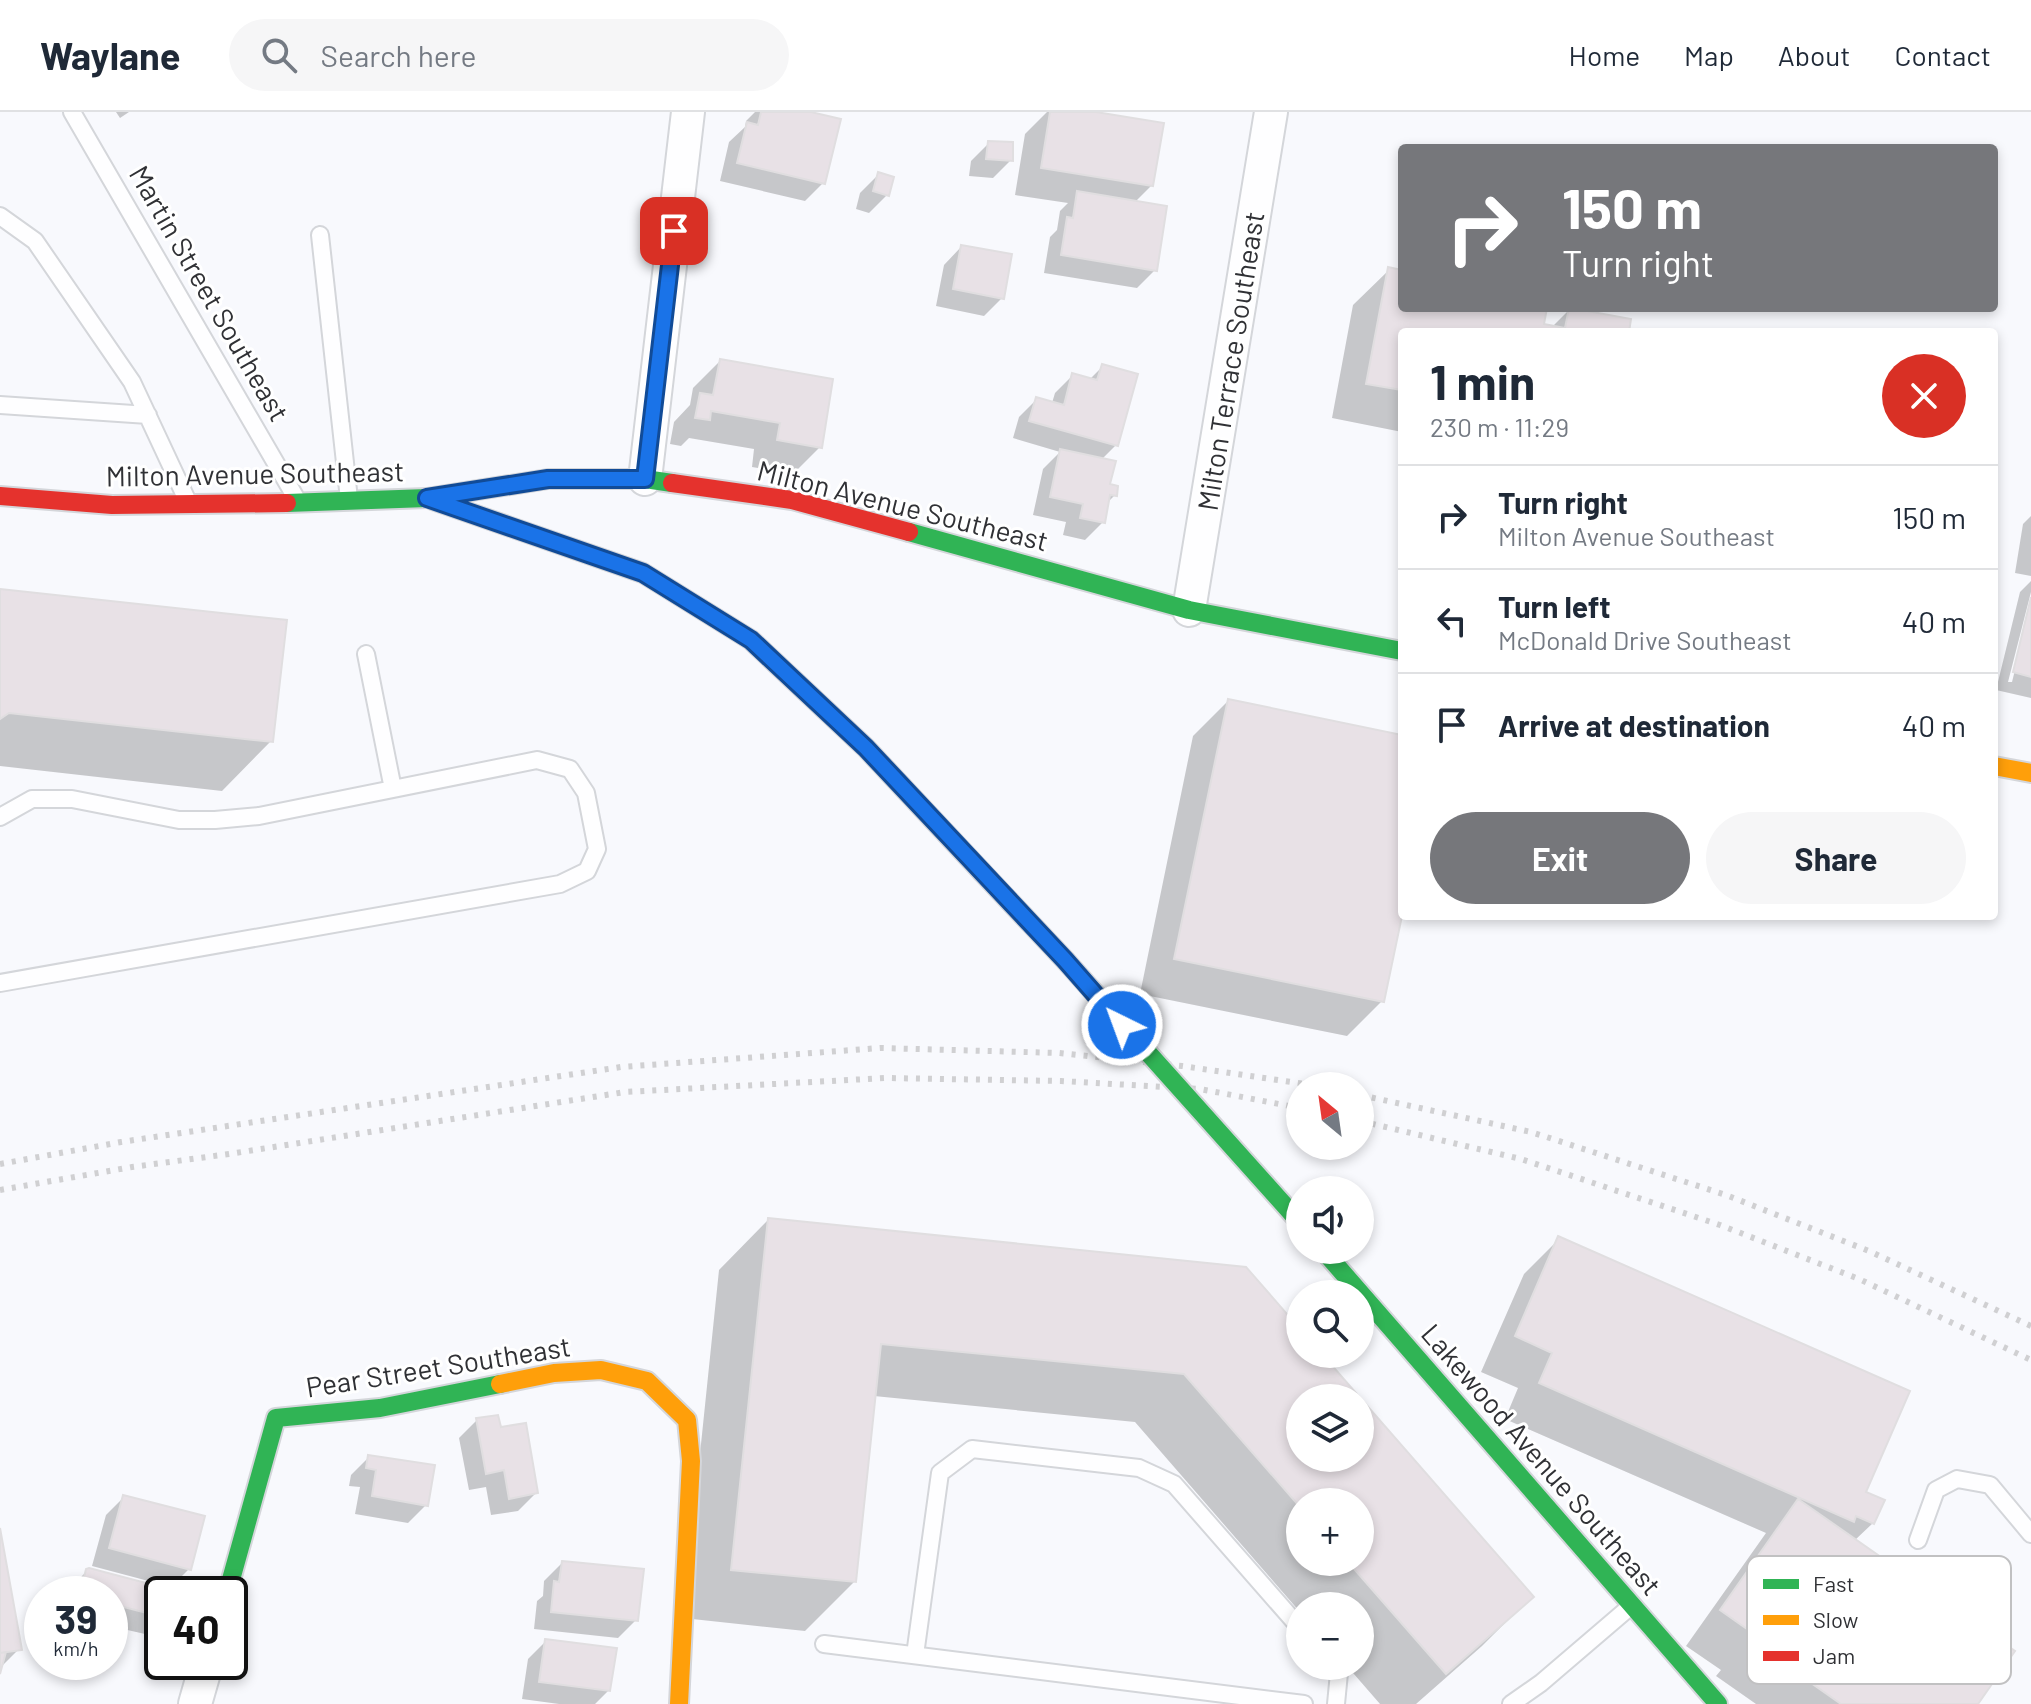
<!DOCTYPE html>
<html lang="en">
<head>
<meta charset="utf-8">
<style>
	:root { --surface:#fff; --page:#f6f6f7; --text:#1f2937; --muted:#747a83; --line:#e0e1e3; --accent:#76777b }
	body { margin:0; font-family:Barlow,sans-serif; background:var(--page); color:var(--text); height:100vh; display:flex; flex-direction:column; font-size:30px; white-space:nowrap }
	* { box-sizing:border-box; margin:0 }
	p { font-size:26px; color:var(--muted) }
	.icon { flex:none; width:44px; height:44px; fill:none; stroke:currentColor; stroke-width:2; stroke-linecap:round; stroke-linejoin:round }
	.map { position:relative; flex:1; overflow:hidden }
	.sheet { position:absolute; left:1398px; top:216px; width:600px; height:592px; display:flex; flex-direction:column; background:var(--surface); border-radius:8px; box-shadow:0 4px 12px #0003 }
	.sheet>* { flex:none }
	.guide { position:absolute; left:1398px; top:32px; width:600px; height:168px; border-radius:8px; box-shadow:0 4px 12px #0003; background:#76777b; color:#fff; overflow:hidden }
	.needle { width:52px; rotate:331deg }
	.controls { position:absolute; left:1286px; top:960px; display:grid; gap:16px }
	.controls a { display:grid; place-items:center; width:88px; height:88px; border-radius:50%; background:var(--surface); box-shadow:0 4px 12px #0003; font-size:40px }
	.speed { position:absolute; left:24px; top:1464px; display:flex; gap:16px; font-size:40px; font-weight:700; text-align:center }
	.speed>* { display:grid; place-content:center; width:104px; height:104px; border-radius:50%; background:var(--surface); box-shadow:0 4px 12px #0003; line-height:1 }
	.speed small { font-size:20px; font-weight:400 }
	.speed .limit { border:4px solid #111; border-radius:12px; background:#fff; color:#111 }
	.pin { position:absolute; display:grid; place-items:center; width:68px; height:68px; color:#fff; margin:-34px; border-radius:16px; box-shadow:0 4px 12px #0006 }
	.me { position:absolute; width:88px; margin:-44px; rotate:318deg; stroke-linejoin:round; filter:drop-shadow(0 0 6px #0008) }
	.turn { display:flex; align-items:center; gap:28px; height:168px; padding:0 32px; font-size:36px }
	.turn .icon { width:104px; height:104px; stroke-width:2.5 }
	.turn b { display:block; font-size:56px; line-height:68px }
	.round { display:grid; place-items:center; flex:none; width:84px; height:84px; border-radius:42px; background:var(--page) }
	.headline { display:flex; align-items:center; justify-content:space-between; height:136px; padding:0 32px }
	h1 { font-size:48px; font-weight:700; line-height:60px }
	.button { display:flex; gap:16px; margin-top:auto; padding:16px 32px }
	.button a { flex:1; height:92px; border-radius:48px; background:var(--accent); color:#fff; font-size:32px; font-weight:700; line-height:92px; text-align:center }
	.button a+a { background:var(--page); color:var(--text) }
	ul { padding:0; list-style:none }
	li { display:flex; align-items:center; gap:24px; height:104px; padding:0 32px; border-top:2px solid var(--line) }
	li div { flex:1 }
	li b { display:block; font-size:30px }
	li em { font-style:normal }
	header { display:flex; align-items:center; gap:48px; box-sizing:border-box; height:112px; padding:0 40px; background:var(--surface); border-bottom:2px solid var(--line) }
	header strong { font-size:38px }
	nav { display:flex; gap:44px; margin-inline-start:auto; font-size:28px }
	.search { width:560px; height:72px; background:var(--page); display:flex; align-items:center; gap:20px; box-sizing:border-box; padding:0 28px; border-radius:44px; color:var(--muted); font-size:30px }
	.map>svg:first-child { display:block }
	.shadow { fill:#0003; fill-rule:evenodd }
	.building { fill:#e8e1e6; stroke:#e0dee0; stroke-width:2; fill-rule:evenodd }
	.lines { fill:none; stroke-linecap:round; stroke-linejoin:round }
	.lane-casing { stroke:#d4d6da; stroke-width:20 }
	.street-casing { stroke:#d4d6da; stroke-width:36 }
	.fast-casing { stroke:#d4d6da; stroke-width:22 }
	.slow-casing { stroke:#d4d6da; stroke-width:22 }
	.jam-casing { stroke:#d4d6da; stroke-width:22 }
	.lane { stroke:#fefeff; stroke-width:16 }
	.street { stroke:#fefeff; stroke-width:32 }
	.fast { stroke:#30b455; stroke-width:18 }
	.slow { stroke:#ff9f0a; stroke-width:18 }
	.jam { stroke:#e5322d; stroke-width:18 }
	.rail { stroke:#d0d0d2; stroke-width:6; stroke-dasharray:4 8; stroke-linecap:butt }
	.fast-bridge-casing { stroke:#d4d6da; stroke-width:22; stroke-linecap:butt }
	.fast-bridge { stroke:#30b455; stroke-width:18 }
	.route-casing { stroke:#114b97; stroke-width:20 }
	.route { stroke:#1a73e8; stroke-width:14 }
	.labels { text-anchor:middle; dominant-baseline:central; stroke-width:6; stroke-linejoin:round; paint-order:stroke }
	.street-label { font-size:28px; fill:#303135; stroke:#fff }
	.key { fill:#fff; stroke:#c1c1c2; stroke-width:2 }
	.key-label { font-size:22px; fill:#303135 }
</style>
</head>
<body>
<header>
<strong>Waylane</strong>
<div class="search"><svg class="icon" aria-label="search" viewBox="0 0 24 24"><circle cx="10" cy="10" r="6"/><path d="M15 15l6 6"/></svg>Search here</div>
<nav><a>Home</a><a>Map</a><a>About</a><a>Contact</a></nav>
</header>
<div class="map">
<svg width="2031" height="1592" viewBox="0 0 2031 1592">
	<rect width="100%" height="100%" fill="#f8f9fd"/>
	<path class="shadow" d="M116 0H129L120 6Z
		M755 0H802L823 71 805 89 720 69 729 30 745 15 746 9Z
		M1047 0H1083L1152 73 1134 91 1155 158 1137 176 1044 161 1050 125 1057 118 1060 99 1068 91 1015 83 1025 22Z
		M989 31 1011 48 993 66 969 64 971 49Z
		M878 63 887 83 869 101 856 97 860 81Z
		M961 135 1002 186 984 204 936 194 944 153Z
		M1389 158 1402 160V196H1545L1541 214 1551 216 1569 198 1627 220H1402V320L1332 306 1353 193Z
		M720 249 820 335 793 362 752 355 754 337 689 326 681 334 670 332 674 310 690 293 693 276Z
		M1103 254 1116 333 1101 348 1108 373 1115 383 1107 391 1103 410 1085 428 1063 423 1066 410 1033 403 1043 357 1060 340 1013 326 1019 305 1037 287 1052 291 1055 281 1073 263 1089 268Z
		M2031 404V464L2015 461 2023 412Z
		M2031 469V480L2008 570H2012L2031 494V586L1996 578 2020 480Z
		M0 479 271 629 222 679 0 654Z
		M1228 589 1402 625V795L1382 889 1347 924 1140 882 1193 624Z
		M768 1108 1300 1220V1242H1319L1358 1286H1300V1346H1360V1289L1531 1485 1482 1534 1416 1592H1380L1347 1554H1360V1494H1300V1500L1135 1310 874 1284 854 1470 805 1519 683 1506 719 1158ZM1300 1390H1360V1450H1300Z
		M1559 1127 1863 1381 1873 1411 1854 1429 1975 1592H1756L1716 1564 1721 1558 1686 1534 1766 1421 1505 1307 1518 1276 1481 1260 1524 1162Z
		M477 1308 499 1317 536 1381 518 1399 491 1403 486 1375 469 1378 459 1326Z
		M369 1345 426 1393 408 1411 355 1402 360 1375 349 1374 351 1363Z
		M124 1385 189 1457 171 1475 92 1454 106 1403Z
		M0 1428 19 1537 0 1556Z
		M562 1451 636 1508 618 1526 534 1517 537 1489 543 1484 544 1469Z
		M87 1459 180 1482H162V1521L158 1525 110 1514V1482H68L69 1477Z
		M546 1529 609 1578 595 1592H559L522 1587 528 1547Z"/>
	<path class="building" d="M761 0H811L841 7 825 72 737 51 747 10 758 13Z
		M1050 0H1096L1164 11 1153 74 1041 56Z
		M988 29 1013 30V49L986 47Z
		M878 60 894 65 889 84 873 79Z
		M1077 79 1167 94 1157 159 1061 143 1067 105 1073 106Z
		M961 133 1012 142 1004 187 953 177Z
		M1388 155 1402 158V196H1547L1544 212 1565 216 1569 196H1571L1631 207 1629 220H1402V278L1366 272Z
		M720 247 833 267 822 336 777 328 780 311 711 299 710 308 695 306 700 281 713 283Z
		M1102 252 1138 262 1118 334 1029 309 1036 285 1064 293 1072 261 1097 268Z
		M1060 337 1116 349 1110 372 1118 374 1117 384 1110 383 1105 411 1080 406 1083 392 1050 385Z
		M0 477 287 508 273 630 9 601 0 607Z
		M2031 485V565L2013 560Z
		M1228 587 1402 623V804L1384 890 1174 847Z
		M768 1106 1246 1155 1300 1217V1242H1322L1534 1485 1446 1562 1348 1450H1360V1390H1300V1395L1184 1262 881 1232 856 1470 731 1458ZM1300 1286H1360V1346H1300Z
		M1558 1124 1910 1279 1866 1380 1885 1388 1874 1412 1856 1404 1854 1410 1539 1271 1552 1241 1515 1224Z
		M498 1303 501 1315 526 1311 538 1381 509 1387 504 1358 486 1362 476 1306Z
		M368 1343 435 1353 428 1394 372 1384 376 1358 366 1356Z
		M123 1383 205 1404 191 1458 109 1436Z
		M1798 1387 2015 1539 1978 1592H1841L1750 1528 1754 1522 1720 1498Z
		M0 1416 22 1538 0 1541Z
		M562 1449 644 1457 638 1509 551 1500 554 1469 559 1470Z
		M89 1456 184 1481V1482H162V1505L116 1493 114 1498 110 1497V1482H80L86 1457Z
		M545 1527 617 1536 610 1579 539 1570Z
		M6 1540 0 1562V1541Z"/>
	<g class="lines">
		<defs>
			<path id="lane" d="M72 0 296 386
				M0 104 35 129 132 270 188 390
				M320 123 349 387
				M0 293 148 303
				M366 542 393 677
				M0 705 32 687H72L179 708H215L259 704 537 648 570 657 586 681 597 737 587 759 560 772 0 871
				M1918 1428 1936 1378 1957 1367 1990 1373 2031 1422
				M824 1532 1304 1592
				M915 1543 940 1361 972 1337 1139 1356 1174 1372 1300 1516
				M1333 1554 1339 1561 1336 1592
				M1511 1592 1541 1571 1631 1494"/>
			<path id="street" d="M645 367 688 0
				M1189 498 1271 0
				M195 1592 207 1550"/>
			<path id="fast" d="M287 391 427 386 548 367H645L672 371
				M909 420 1189 498 1402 539
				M982 760 1065 848
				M1323 1138 1718 1592
				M227 1482 276 1306 380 1296 500 1272"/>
			<path id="slow" d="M433 388 643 461 751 528 866 636 982 760
				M1994 654 2031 661
				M500 1272 554 1261 601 1258 647 1269 687 1308 691 1349 679 1592"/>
			<path id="jam" d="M672 371 792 388 909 420
				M0 384 112 393 287 391"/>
		</defs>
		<use href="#lane" class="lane-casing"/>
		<use href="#street" class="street-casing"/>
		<use href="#fast" class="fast-casing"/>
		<use href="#slow" class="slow-casing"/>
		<use href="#jam" class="jam-casing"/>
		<use href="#lane" class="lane"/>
		<use href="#street" class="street"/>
		<use href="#fast" class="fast"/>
		<use href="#slow" class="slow"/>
		<use href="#jam" class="jam"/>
		<path class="rail" d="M1360 983 1531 1020 1726 1083 1869 1139 2031 1214
			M1360 1009 1521 1047 1720 1113 1859 1167 2031 1248
			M0 1052 121 1030 621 955 880 936 1059 941 1182 954 1319 974
			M0 1078 132 1055 229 1042 625 980 886 966 1061 969 1200 977 1300 996"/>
		<defs>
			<path id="fast-bridge" d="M1065 848 1295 1105"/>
		</defs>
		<use href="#fast-bridge" class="fast-bridge-casing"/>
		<use href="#fast-bridge" class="fast-bridge"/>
	</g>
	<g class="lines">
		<defs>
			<path id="route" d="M674 119 645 367H548L427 386 643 461 751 528 866 636 1065 848 1122 913"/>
		</defs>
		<use href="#route" class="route-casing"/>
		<use href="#route" class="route"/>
	</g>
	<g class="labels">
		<g class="street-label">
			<text transform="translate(210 181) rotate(60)">Martin Street Southeast</text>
			<text transform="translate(1230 249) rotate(-81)">Milton Terrace Southeast</text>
			<text transform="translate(255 361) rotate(-1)">Milton Avenue Southeast</text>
			<text transform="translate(903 393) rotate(14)">Milton Avenue Southeast</text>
			<text transform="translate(438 1254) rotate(-9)">Pear Street Southeast</text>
			<text transform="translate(1542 1347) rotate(49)">Lakewood Avenue Southeast</text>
		</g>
	</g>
	<rect x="1747" y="1444" width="264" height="128" rx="12" class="key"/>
	<rect x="1763" y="1467" width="36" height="10" fill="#30b455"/>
	<rect x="1763" y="1503" width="36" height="10" fill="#ff9f0a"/>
	<rect x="1763" y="1539" width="36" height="10" fill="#e5322d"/>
	<g class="key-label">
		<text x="1813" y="1480">Fast</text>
		<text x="1813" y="1516">Slow</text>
		<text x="1813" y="1552">Jam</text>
	</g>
</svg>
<div class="controls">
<a><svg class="needle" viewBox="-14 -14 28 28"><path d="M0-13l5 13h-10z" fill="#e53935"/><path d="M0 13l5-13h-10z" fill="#747a83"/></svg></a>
<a><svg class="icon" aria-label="sound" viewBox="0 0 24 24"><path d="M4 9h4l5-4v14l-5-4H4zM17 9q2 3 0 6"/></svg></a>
<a><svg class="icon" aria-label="search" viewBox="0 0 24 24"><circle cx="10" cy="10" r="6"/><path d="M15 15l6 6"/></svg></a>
<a><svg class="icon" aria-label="layers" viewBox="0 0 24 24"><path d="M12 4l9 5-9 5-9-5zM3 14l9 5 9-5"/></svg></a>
<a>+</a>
<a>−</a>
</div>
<div class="speed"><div>39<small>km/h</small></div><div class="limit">40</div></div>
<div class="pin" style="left:674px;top:119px;background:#d93025"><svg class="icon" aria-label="arrive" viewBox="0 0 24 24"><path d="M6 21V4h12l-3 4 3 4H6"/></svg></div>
<svg class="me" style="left:1122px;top:913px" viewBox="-20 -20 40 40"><circle r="17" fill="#1a73e8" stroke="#fff" stroke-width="3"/><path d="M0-11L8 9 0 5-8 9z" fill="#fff"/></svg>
<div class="guide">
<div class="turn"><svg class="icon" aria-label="right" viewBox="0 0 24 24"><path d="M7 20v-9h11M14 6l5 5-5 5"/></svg><div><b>150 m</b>Turn right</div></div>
</div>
<section class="sheet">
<div class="headline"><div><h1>1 min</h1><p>230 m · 11:29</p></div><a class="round" style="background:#d93025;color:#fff"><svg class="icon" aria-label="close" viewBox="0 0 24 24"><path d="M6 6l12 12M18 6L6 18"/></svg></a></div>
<ul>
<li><svg class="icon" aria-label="right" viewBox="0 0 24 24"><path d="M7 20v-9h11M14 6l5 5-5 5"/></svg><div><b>Turn right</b><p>Milton Avenue Southeast</p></div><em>150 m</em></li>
<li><svg class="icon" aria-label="left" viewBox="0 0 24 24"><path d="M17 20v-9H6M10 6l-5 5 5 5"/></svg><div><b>Turn left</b><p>McDonald Drive Southeast</p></div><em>40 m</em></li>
<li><svg class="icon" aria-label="arrive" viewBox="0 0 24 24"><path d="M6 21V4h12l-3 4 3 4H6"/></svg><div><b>Arrive at destination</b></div><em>40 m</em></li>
</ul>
<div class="button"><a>Exit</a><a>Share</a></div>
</section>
</div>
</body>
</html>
